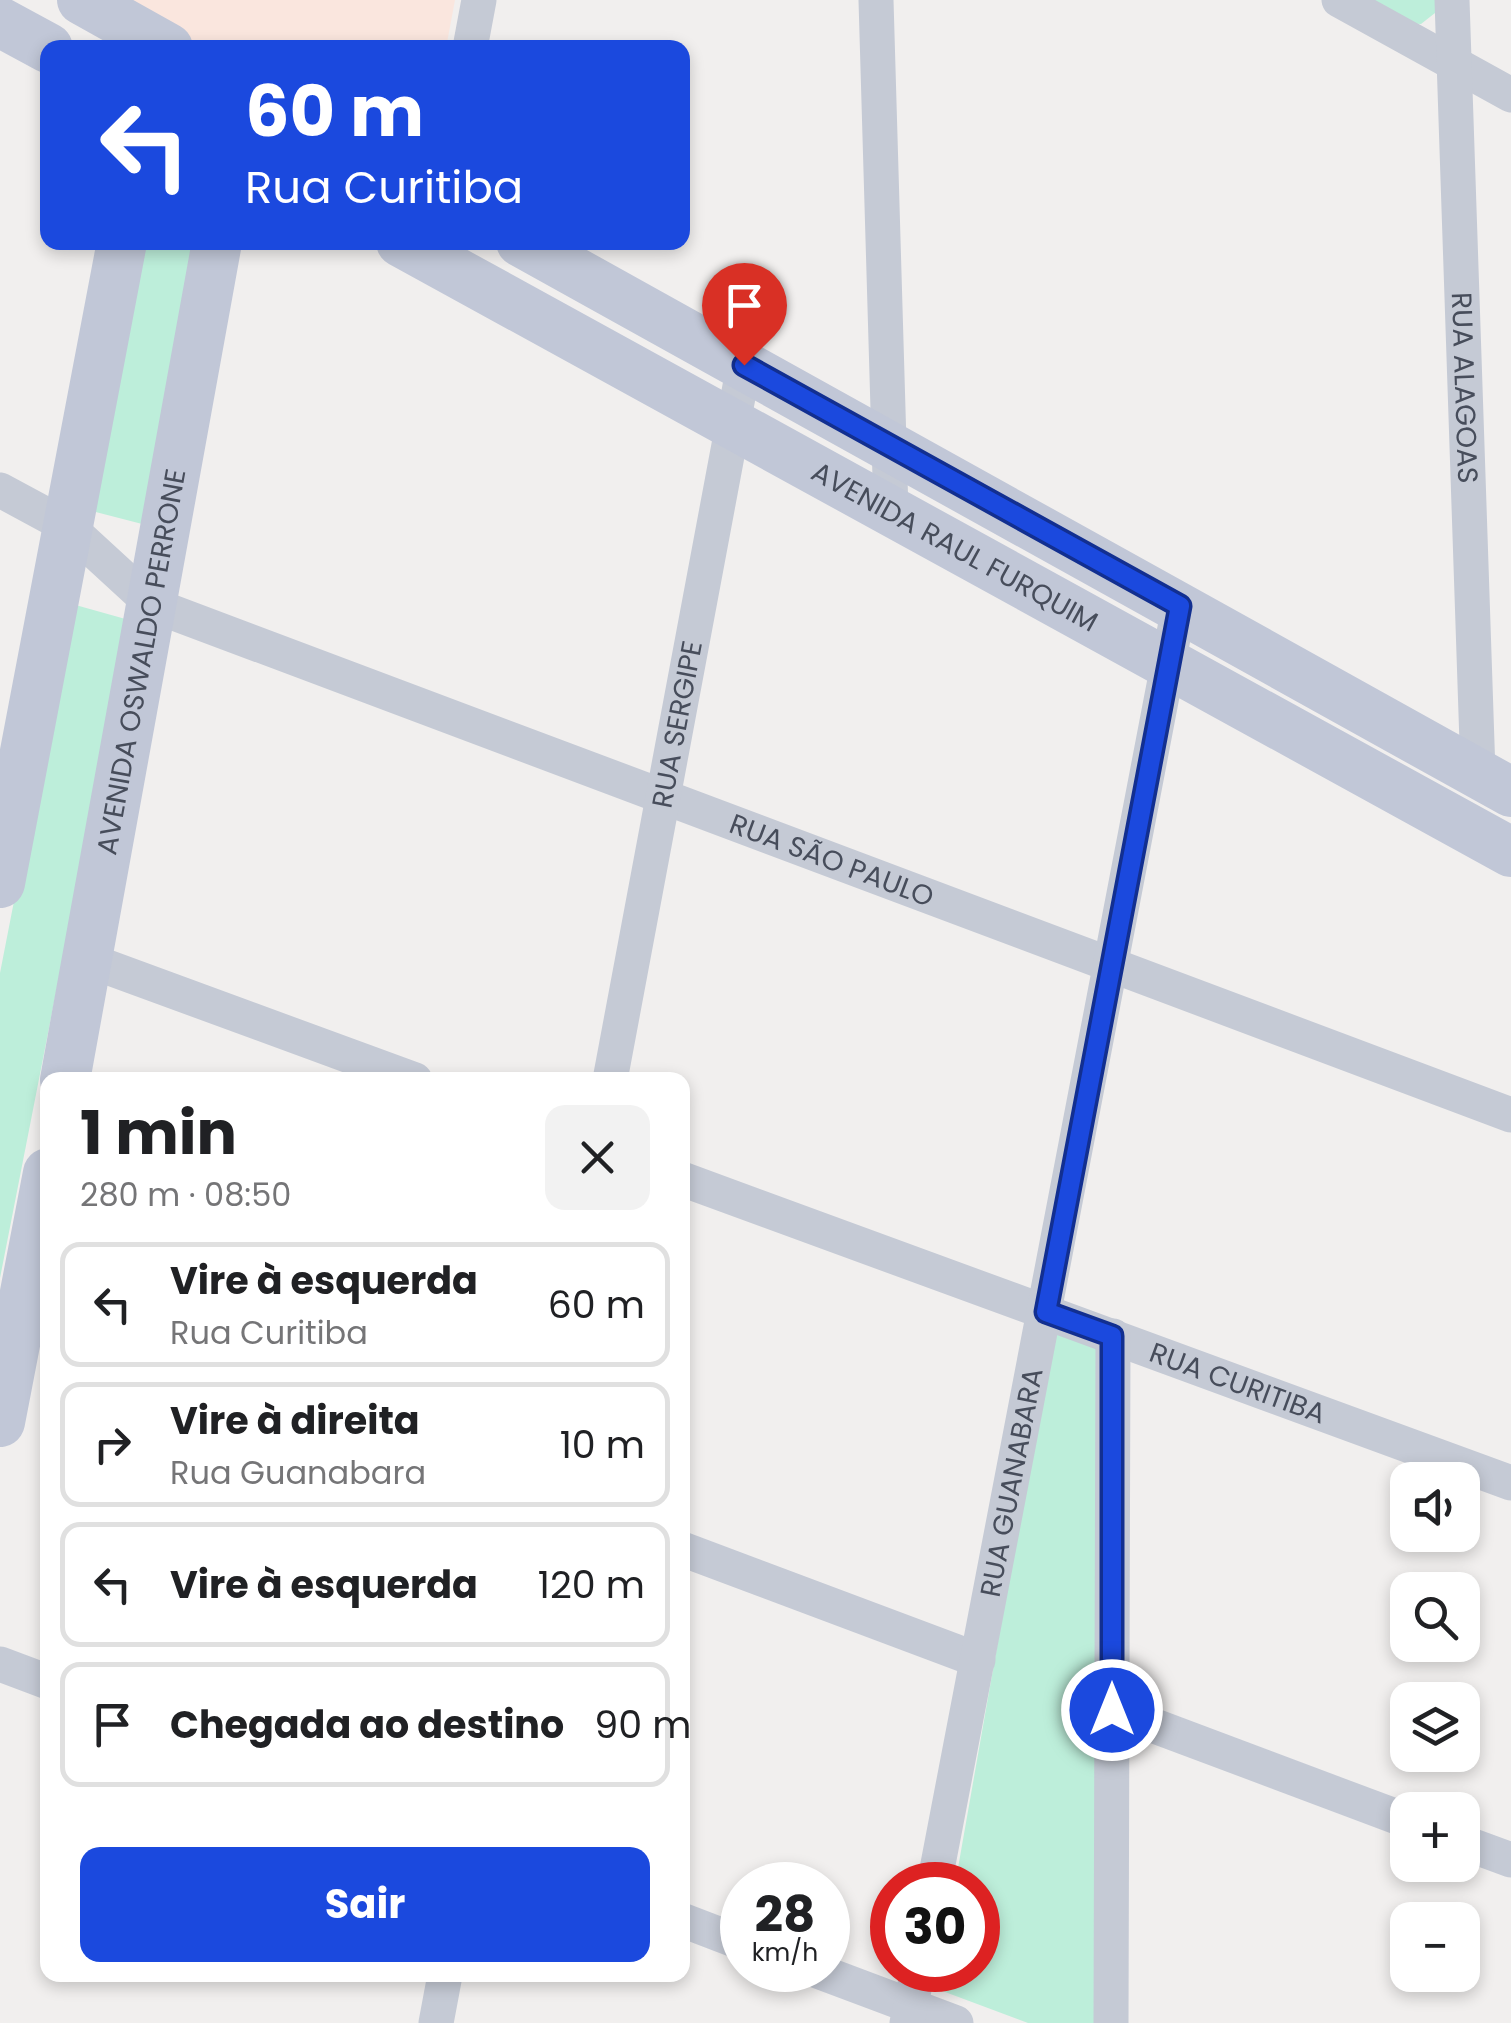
<!DOCTYPE html>
<html lang="pt">
<head>
<meta charset="utf-8">
<style>
	:root { --surface:#fff; --page:#f2f2f2; --text:#202124; --muted:#757577; --line:#e0e0e0; --accent:#1b49de }
	body { margin:0; font-family:Poppins,sans-serif; background:var(--page); color:var(--text); height:100vh; display:flex; flex-direction:column; font-size:38px; white-space:nowrap }
	* { box-sizing:border-box; margin:0 }
	p { font-size:32px; color:var(--muted) }
	.icon { flex:none; width:55px; height:55px; fill:none; stroke:currentColor; stroke-width:2; stroke-linecap:round; stroke-linejoin:round }
	.map { position:relative; flex:1; overflow:hidden }
	.panel { position:absolute; left:40px; top:1072px; width:650px; height:910px; display:flex; flex-direction:column; background:var(--surface); border-radius:20px; box-shadow:0 5px 15px #0003 }
	.panel>* { flex:none }
	.hud { position:absolute; left:40px; top:40px; width:650px; height:210px; border-radius:20px; box-shadow:0 5px 15px #0003; background:#1b49de; color:#fff; overflow:hidden }
	.buttons { position:absolute; left:1390px; top:1462px; display:grid; gap:20px }
	.buttons a { display:grid; place-items:center; width:90px; height:90px; border-radius:20px; background:var(--surface); box-shadow:0 5px 15px #0003; font-size:50px }
	.speed { position:absolute; left:720px; top:1862px; display:flex; gap:20px; font-size:50px; font-weight:700; text-align:center }
	.speed>* { display:grid; place-content:center; width:130px; height:130px; border-radius:50%; background:var(--surface); box-shadow:0 5px 15px #0003; line-height:1 }
	.speed small { font-size:25px; font-weight:400 }
	.speed .limit { border:15px solid #d22; background:#fff; color:#111 }
	.pin { position:absolute; display:grid; place-items:center; width:85px; height:85px; color:#fff; margin:-102px -42px; border-radius:50% 50% 50% 0; rotate:-45deg; box-shadow:0 0 10px #0007 }
	.pin .icon { rotate:45deg }
	.me { position:absolute; width:110px; margin:-55px; rotate:0deg; stroke-linejoin:round; filter:drop-shadow(0 0 8px #0008) }
	.turn { display:flex; align-items:center; gap:35px; height:210px; padding:0 40px; font-size:45px }
	.turn .icon { width:130px; height:130px; stroke-width:2.5 }
	.turn b { display:block; font-size:70px; line-height:85px }
	.round { display:grid; place-items:center; flex:none; width:105px; height:105px; border-radius:20px; background:var(--page) }
	.head { display:flex; align-items:center; justify-content:space-between; height:170px; padding:0 40px }
	h1 { font-size:60px; font-weight:700; line-height:75px }
	.cta { display:flex; gap:20px; margin-top:auto; padding:20px 40px }
	.cta a { flex:1; height:115px; border-radius:20px; background:var(--accent); color:#fff; font-size:40px; font-weight:700; line-height:115px; text-align:center }
	ul { padding:0; list-style:none }
	li { display:flex; align-items:center; gap:30px; height:125px; margin:0 20px 15px; padding:0 20px; border:5px solid var(--line); border-radius:20px }
	li div { flex:1 }
	li b { display:block; font-size:38px }
	li em { font-style:normal }
	.map>svg:first-child { display:block }
	.medical { fill:#fae6de }
	.green { fill:#bdeeda }
	.lines { fill:none; stroke-linecap:round; stroke-linejoin:round }
	.minor { stroke:#c5cad5; stroke-width:35 }
	.secondary { stroke:#c1c7d7; stroke-width:50 }
	.route-casing { stroke:#122f90; stroke-width:25 }
	.route { stroke:#1b49de; stroke-width:18 }
	.labels { text-anchor:middle; dominant-baseline:central; stroke-width:8; stroke-linejoin:round; paint-order:stroke }
	.street-label { font-size:28px; fill:#474d5b; stroke:#fff }
</style>
</head>
<body>
<div class="map">
<svg width="1511" height="2023" viewBox="0 0 1511 2023">
	<rect width="100%" height="100%" fill="#f1efee"/>
	<path class="medical" d="M85 0H455L446 48 171 47Z"/>
	<path class="green" d="M1364 0H1439L1435 13 1421 24 1403 23Z
		M138 243H198L146 525 88 510Z
		M72 604 129 620 0 1278V973Z
		M1053 1329 1104 1350 1095 2023H1028L937 1989 940 1970H978V1885H955Z"/>
	<g class="lines">
		<g class="minor">
			<path d="M876 0 891 512"/>
			<path d="M1339 0 1511 95"/>
			<path id="s1" d="M1452 0 1478 773"/>
			<path d="M470 48 479 0"/>
			<path id="s2" d="M0 490 67 526 153 605 1511 1115"/>
			<path d="M88 960 415 1080"/>
			<path id="s3" d="M610 1080 744 365"/>
			<path id="s4" d="M682 1179 1511 1483"/>
			<path d="M682 1549 978 1660"/>
			<path d="M0 1664 48 1682"/>
			<path d="M1112 1710 1408 1821"/>
			<path d="M1462 1842 1511 1860"/>
			<path id="s5" d="M934 1885 1179 607"/>
			<path d="M682 1920 742 1943"/>
			<path d="M815 1970 956 2023"/>
			<path d="M436 2023 445 1975"/>
			<path d="M907 2023 918 1970"/>
			<path d="M1111 2023 1113 1336"/>
		</g>
		<g class="secondary">
			<path d="M82 0 168 48"/>
			<path d="M0 22 48 48"/>
			<path id="s6" d="M401 242 1511 852"/>
			<path d="M521 242 1511 792"/>
			<path d="M0 883 122 242"/>
			<path id="s7" d="M65 1080 217 242"/>
			<path d="M0 1422 48 1173"/>
		</g>
	</g>
	<g class="lines">
		<defs>
			<path id="route" d="M744 365 1180 606 1046 1312 1112 1336V1710"/>
		</defs>
		<use href="#route" class="route-casing"/>
		<use href="#route" class="route"/>
	</g>
	<g class="labels">
		<g class="street-label">
			<text stroke="none"><textPath href="#s1" startOffset="388">RUA ALAGOAS</textPath></text>
			<text stroke="none"><textPath href="#s6" startOffset="632">AVENIDA RAUL FURQUIM</textPath></text>
			<text stroke="none"><textPath href="#s7" startOffset="425">AVENIDA OSWALDO PERRONE</textPath></text>
			<text stroke="none"><textPath href="#s3" startOffset="362">RUA SERGIPE</textPath></text>
			<text stroke="none"><textPath href="#s2" startOffset="918">RUA SÃO PAULO</textPath></text>
			<text stroke="none"><textPath href="#s4" startOffset="592">RUA CURITIBA</textPath></text>
			<text stroke="none"><textPath href="#s5" startOffset="410">RUA GUANABARA</textPath></text>
		</g>
	</g>
</svg>
<div class="buttons">
<a><svg class="icon" aria-label="sound" viewBox="0 0 24 24"><path d="M4 9h4l5-4v14l-5-4H4zM17 9q2 3 0 6"/></svg></a>
<a><svg class="icon" aria-label="search" viewBox="0 0 24 24"><circle cx="10" cy="10" r="6"/><path d="M15 15l6 6"/></svg></a>
<a><svg class="icon" aria-label="layers" viewBox="0 0 24 24"><path d="M12 4l9 5-9 5-9-5zM3 14l9 5 9-5"/></svg></a>
<a>+</a>
<a>−</a>
</div>
<div class="speed"><div>28<small>km/h</small></div><div class="limit">30</div></div>
<div class="pin" style="left:744px;top:365px;background:#d93025"><svg class="icon" aria-label="arrive" viewBox="0 0 24 24"><path d="M6 21V4h12l-3 4 3 4H6"/></svg></div>
<svg class="me" style="left:1112px;top:1710px" viewBox="-20 -20 40 40"><circle r="17" fill="#1b49de" stroke="#fff" stroke-width="3"/><path d="M0-11L8 9 0 5-8 9z" fill="#fff"/></svg>
<div class="hud">
<div class="turn"><svg class="icon" aria-label="left" viewBox="0 0 24 24"><path d="M17 20v-9H6M10 6l-5 5 5 5"/></svg><div><b>60 m</b>Rua Curitiba</div></div>
</div>
<section class="panel">
<div class="head"><div><h1>1 min</h1><p>280 m · 08:50</p></div><a class="round"><svg class="icon" aria-label="close" viewBox="0 0 24 24"><path d="M6 6l12 12M18 6L6 18"/></svg></a></div>
<ul>
<li><svg class="icon" aria-label="left" viewBox="0 0 24 24"><path d="M17 20v-9H6M10 6l-5 5 5 5"/></svg><div><b>Vire à esquerda</b><p>Rua Curitiba</p></div><em>60 m</em></li>
<li><svg class="icon" aria-label="right" viewBox="0 0 24 24"><path d="M7 20v-9h11M14 6l5 5-5 5"/></svg><div><b>Vire à direita</b><p>Rua Guanabara</p></div><em>10 m</em></li>
<li><svg class="icon" aria-label="left" viewBox="0 0 24 24"><path d="M17 20v-9H6M10 6l-5 5 5 5"/></svg><div><b>Vire à esquerda</b></div><em>120 m</em></li>
<li><svg class="icon" aria-label="arrive" viewBox="0 0 24 24"><path d="M6 21V4h12l-3 4 3 4H6"/></svg><div><b>Chegada ao destino</b></div><em>90 m</em></li>
</ul>
<div class="cta"><a>Sair</a></div>
</section>
</div>
</body>
</html>
